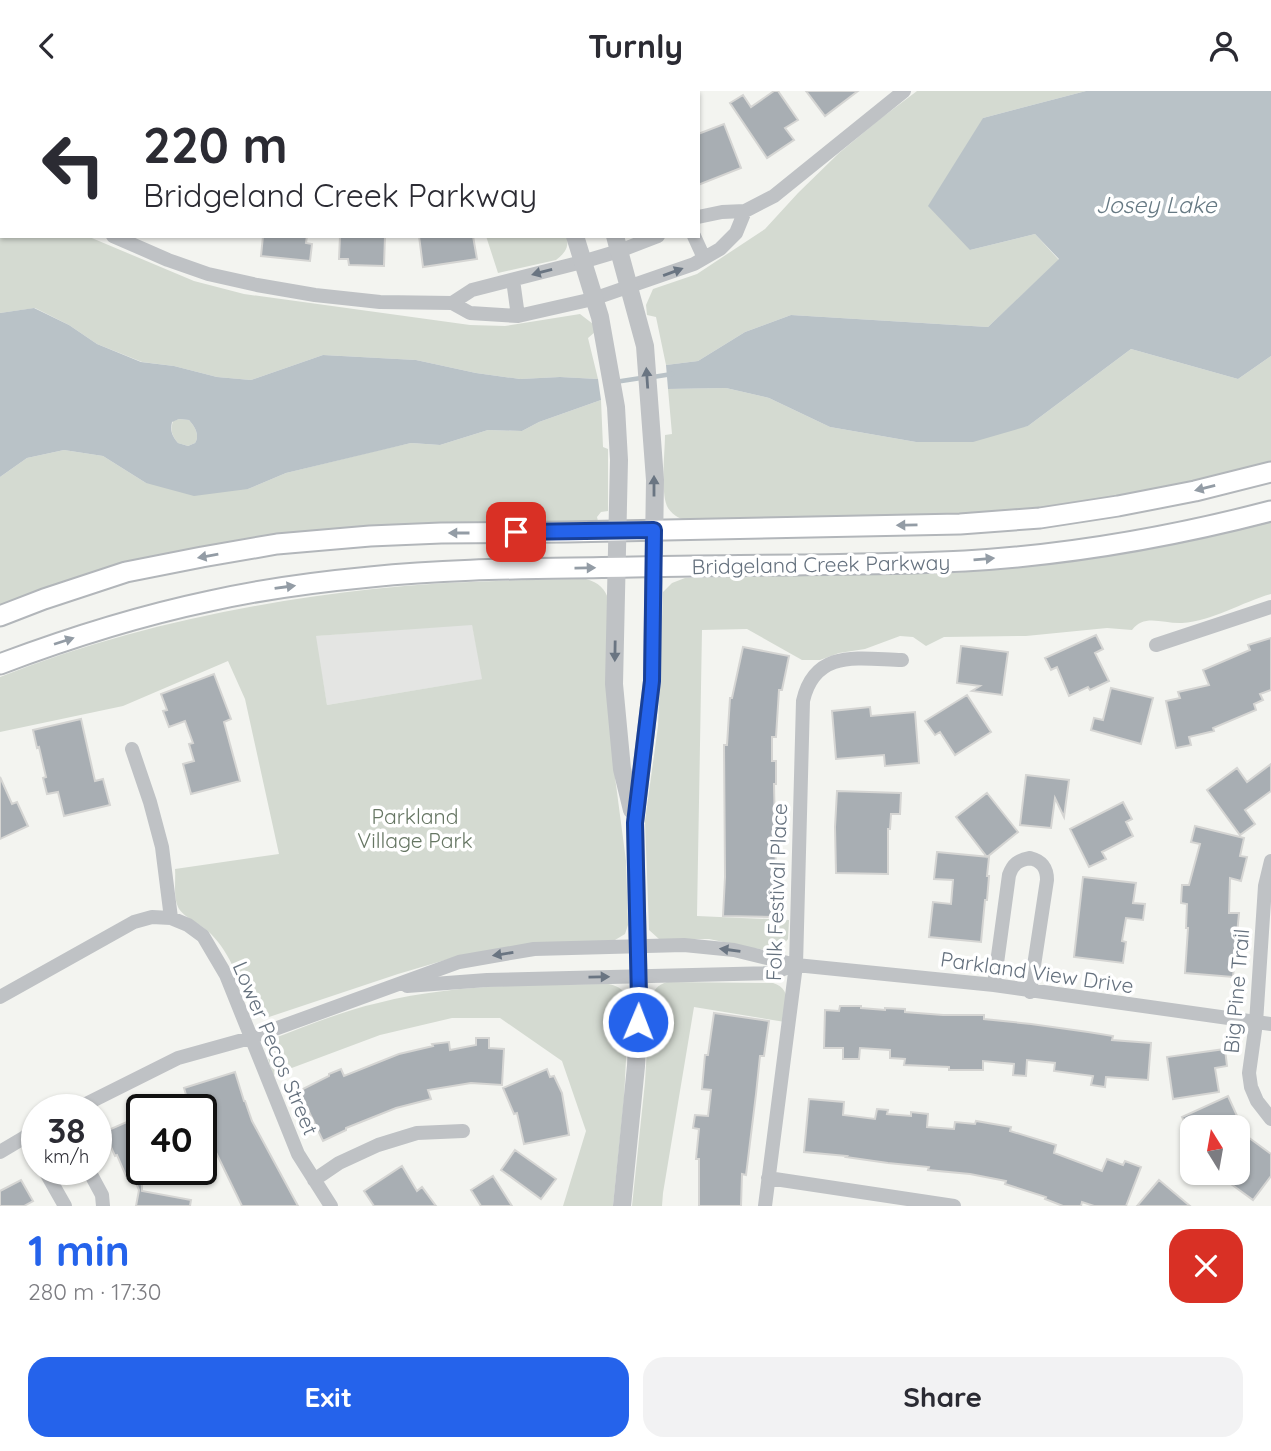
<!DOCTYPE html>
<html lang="en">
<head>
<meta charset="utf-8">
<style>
	:root { --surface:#fff; --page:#f2f2f3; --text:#2b2b33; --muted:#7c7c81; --accent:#2563eb }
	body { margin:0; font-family:Quicksand,sans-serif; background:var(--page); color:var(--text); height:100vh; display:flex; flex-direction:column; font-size:26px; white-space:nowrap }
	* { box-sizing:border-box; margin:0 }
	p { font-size:23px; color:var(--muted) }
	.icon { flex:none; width:38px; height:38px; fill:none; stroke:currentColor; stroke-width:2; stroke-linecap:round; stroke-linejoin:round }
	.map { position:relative; height:1115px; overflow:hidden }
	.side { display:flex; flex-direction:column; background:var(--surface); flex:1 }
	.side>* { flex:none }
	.hud { position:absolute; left:0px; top:0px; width:700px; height:147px; box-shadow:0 2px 5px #0004; background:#fff; color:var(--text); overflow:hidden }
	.needle { width:46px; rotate:349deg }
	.tools { position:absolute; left:1180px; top:1024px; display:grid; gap:14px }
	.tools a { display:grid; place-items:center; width:70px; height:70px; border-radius:14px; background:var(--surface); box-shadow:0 2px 5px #0004; font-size:35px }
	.speed { position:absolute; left:21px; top:1003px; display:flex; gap:14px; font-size:35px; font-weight:700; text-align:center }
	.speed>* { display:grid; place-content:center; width:91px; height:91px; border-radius:50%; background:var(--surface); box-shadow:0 2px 5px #0004; line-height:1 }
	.speed small { font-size:18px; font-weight:400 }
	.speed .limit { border:4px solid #111; border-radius:10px; background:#fff; color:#111 }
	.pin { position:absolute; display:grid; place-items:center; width:60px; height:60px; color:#fff; margin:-30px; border-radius:14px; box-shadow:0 4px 10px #0006 }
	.me { position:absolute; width:77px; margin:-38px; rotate:1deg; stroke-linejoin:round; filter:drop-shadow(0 0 5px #0008) }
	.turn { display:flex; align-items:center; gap:24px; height:147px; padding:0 28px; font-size:32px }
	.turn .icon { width:91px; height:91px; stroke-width:2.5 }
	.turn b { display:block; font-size:49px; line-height:60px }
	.round { display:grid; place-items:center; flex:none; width:74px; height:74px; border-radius:21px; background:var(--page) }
	.head { display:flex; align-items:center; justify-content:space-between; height:119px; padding:0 28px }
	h1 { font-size:42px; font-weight:700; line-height:52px; color:var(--accent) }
	.action { display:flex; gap:14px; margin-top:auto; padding:14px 28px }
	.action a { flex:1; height:80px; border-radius:21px; background:var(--accent); color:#fff; font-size:28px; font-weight:700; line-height:80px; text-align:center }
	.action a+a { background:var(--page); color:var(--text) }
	header { display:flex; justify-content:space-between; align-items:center; height:91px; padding:0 28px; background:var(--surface); font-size:32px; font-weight:700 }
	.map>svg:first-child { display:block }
	.built { fill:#e4e5e3 }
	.green { fill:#d4dad1; fill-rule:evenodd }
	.water { fill:#b9c2c7; fill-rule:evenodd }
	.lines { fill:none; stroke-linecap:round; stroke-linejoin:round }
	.stream { stroke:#b9c2c7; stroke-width:4.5 }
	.building { fill:#a8aeb3; stroke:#d5d5d3; stroke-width:2 }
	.secondary-casing { stroke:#b2b6ba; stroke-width:23 }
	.minor { stroke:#bfc2c5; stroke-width:14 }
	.tertiary { stroke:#bfc2c5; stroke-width:18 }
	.secondary { stroke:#fff; stroke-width:19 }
	.oneway { fill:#6a7582 }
	.oneway2 { fill:#939ca5 }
	.route-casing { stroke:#184099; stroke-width:18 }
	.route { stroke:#2563eb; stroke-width:12 }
	.labels { text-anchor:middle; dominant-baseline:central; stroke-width:7; stroke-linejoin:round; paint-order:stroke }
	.street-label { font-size:21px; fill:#65717e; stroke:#fff }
	.park-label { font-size:21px; fill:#667663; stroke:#fff }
	.water-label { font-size:23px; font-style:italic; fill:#667983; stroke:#fff }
</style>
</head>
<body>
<header><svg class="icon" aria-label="back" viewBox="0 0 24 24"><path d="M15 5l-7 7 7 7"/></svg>Turnly<svg class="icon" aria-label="person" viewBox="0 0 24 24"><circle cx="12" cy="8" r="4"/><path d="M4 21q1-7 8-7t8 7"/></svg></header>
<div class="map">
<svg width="1271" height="1115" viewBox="0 0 1271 1115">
	<rect width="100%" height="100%" fill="#f3f4f0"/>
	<path class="built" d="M472 533 483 588 327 614 315 545Z"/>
	<path class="green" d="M917 0H1086L983 27 970 159 1035 143 1059 169 988 236 791 224 745 241 698 270 666 274 656 226 647 224 646 214 653 198 697 183 765 138 798 102 839 62 880 28Z
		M0 120 2 121V145H87L194 190 244 203 470 234 505 235 580 223 593 233 595 241 588 247 598 288 560 286 520 288 476 282 416 269 323 264 251 289 217 286 174 275 142 271 97 253 69 234 35 217 0 222Z
		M486 145H567C569 157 565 162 556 169L498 182Z
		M1131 258 1238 288 1271 265V370C1208 387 1144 404 1079 412 951 430 820 429 691 430 681 428 674 426 668 417 660 404 665 361 665 344L672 343 668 298 726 297 769 307 830 336 916 351 1028 335Z
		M601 309 603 356 608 358V420L601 421 597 426 598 430 588 433 358 439 0 517V386L27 367 64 359 103 365 146 392 248 398 286 382 380 359 411 352 440 354 488 339 522 340 539 331Z
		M179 328 189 329C195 336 200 344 195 352L188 355 178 352C172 345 170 340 173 330Z
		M1271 428V503C1242 511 1213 530 1182 532 1164 533 1144 522 1132 539L1107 537 1026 545 944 546 926 555 913 546 900 545 865 558 839 562 820 569H802L747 538 702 539 697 825 789 829 788 848 778 860 752 857 709 848H659L649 839 645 730 658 635 663 501 672 492 685 487 954 482 1040 474 1131 460Z
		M586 488C599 492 605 497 609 510L615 686 626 770 628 834 625 843 615 849 452 867 398 883 266 927 262 917 252 920C241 894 231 863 211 843 202 833 182 826 178 816 173 805 176 789 175 778L279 763 245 608 228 570 123 615 0 641V586C119 539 246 512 373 498 444 490 515 489 586 488ZM472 534 482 588 327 614 316 545Z
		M667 891 773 892C792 898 787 915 785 931L694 916 663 1102 662 1115H632L645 991 650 908C654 899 657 894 667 891Z
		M608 893C619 895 624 899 629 909L624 1008 613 1115H563L586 1040 562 970 500 927H452L380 944 273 984 266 960 275 957 272 948C307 935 342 920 378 912 453 893 531 894 608 893Z"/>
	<path class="water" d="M1086 0H1271V265L1238 288 1131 258 1028 335 973 351H916L830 336 769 307 726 297 668 298 666 274 698 270 745 241 791 224 988 236 1059 168 1035 143 970 159 928 115 983 27Z
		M34 217 69 234 97 253 141 271 174 275 217 286 251 289 323 264 416 269 476 282 520 288 560 286 598 288 601 309 539 331 522 340 488 339 440 354 411 352 286 382 248 398 194 405 146 392 103 365 64 359 27 367 0 386V222ZM179 328 189 329C195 336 200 344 195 352L188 355 178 352C172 345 170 340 172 331Z"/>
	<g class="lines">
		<path class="stream" d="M653 286 672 283
			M615 291 641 287"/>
	</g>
	<path class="building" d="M774 0H778L798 29 785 37 794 49 767 67 730 12 743 4 751 16Z
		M806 0H858L825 25Z
		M724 33 741 77 698 94V43Z
		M263 145H307L306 152 312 153 310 170 261 165Z
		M340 145H385L384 175 349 174 348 168H339Z
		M419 145H473L477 168 423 176Z
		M1096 544 1103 558 1095 562 1109 590 1090 599 1088 596 1069 605 1057 576 1051 579 1045 567Z
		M1271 547V599L1260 603 1263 609 1254 613 1256 619 1213 637 1214 640 1189 646 1191 654 1176 657 1166 610 1180 607 1178 601 1209 594 1203 579 1250 559 1248 554Z
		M961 555 1008 561 1002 604 972 600 980 595 957 592Z
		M743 556 789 565 782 599H779L776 646H772V670H776V693H774L776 783 774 826 723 825 725 786 724 654H727L730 607H732Z
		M214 583 231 628 224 631 240 690 191 703 183 673 194 670 189 653 193 652 185 630 169 636 163 620 167 619 161 603Z
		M1111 597 1153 607 1141 653 1091 639 1094 627 1103 629Z
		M967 604 991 641 955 664 940 641 935 644 925 630Z
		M870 616 871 625 915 621 919 672 885 675 884 664 836 668 832 620Z
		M81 628 95 690 103 688 110 714 64 725 58 701 47 703 43 687 46 686 39 656 37 657 33 639Z
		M1271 673V700L1245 719 1255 733 1240 744 1207 699 1237 677 1247 691Z
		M1026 684 1069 689 1064 726 1055 707 1051 737 1020 734Z
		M0 686 12 713 17 711 28 735 0 748Z
		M837 700 901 702 900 723H891L890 738H888V783L836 782 835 736Z
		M987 702 1018 741 987 766 956 726Z
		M1123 711 1132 728 1126 731 1133 745 1102 761 1106 768 1089 776 1070 738Z
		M1195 735 1244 747 1240 765 1247 766 1241 790 1230 787 1229 822H1239L1233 886 1185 882 1188 837H1186L1187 813 1181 812 1182 794H1189L1200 753 1191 751Z
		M937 761 989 766 987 785H989L987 809H985L981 851 929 846 933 811 951 813 953 789 934 788Z
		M1083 786 1136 792 1133 812 1145 813 1143 829 1126 827 1122 850 1126 851 1123 872 1074 866Z
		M840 915H861V917L885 919V917L905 918V921L943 924H984V928L1031 933 1088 941 1113 945 1112 949 1151 952 1148 989 1106 986 1105 996 1091 994 1093 985 1054 980 1055 972 1027 969 1026 985 1013 984 1014 973 983 970V979H949V976L904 974 905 968 890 967V959L860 957 859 968H843V957H824L825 919 839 920Z
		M714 922 769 930 764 965H760L756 1003 746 1084 742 1083 741 1115H699V1068H696L699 1038 693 1037 695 1024 708 1025 711 999 702 998 705 964H708Z
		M476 947H489V957L504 958 502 994 471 992 428 999 431 1008 396 1017 346 1037V1039L323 1050 299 1000 329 985V983L341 978 344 985 399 963 433 955 432 953 449 951 450 959 476 954Z
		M1225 958 1227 975 1215 977 1219 1001 1173 1008 1167 966Z
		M547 978 550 986 554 985 562 1002 569 1044 524 1053 517 1022 514 1023 503 997Z
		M235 981 244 1010H245L252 1030 298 1115H242L209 1047 201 1049V1018H190L184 997Z
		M1228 1005 1238 1027 1220 1036H1187L1182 1026Z
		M809 1008 844 1011 843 1024 875 1028 877 1018 888 1019 887 1023 911 1025V1021L928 1023 927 1036 954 1038 955 1031 975 1033 976 1030 1011 1036 1010 1040 1056 1054 1054 1062 1102 1080 1107 1068 1123 1074 1125 1070 1141 1076 1126 1115H1094L1082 1111 1081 1115H1063L1045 1108 1046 1106 1005 1093 1006 1090 970 1083 928 1079 929 1076 888 1072 846 1066 847 1065 804 1061Z
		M138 1026 142 1034V1078H168L142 1090V1100L191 1109 190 1115H136L139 1099 132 1082 126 1085 117 1064 115 1065 104 1041Z
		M1237 1038 1271 1063V1085L1253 1109 1216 1082H1237Z
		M515 1059 556 1088 541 1108 501 1079Z
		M402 1075 417 1100 422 1096 436 1115H374L364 1100Z
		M493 1085 512 1115H481L471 1099Z
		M21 1089 33 1110 24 1115H0V1100Z
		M1159 1089 1190 1115H1137Z"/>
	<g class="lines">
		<defs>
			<path id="secondary" d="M0 525 44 508 126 481 202 466 277 453 370 445 441 442 567 441 960 433 1040 427 1118 415 1195 400 1271 381
				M0 573C69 547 139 525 210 510 263 498 317 491 370 486 437 479 504 478 571 477 646 476 721 474 797 474 853 473 909 473 965 470 1069 464 1171 446 1271 420"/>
		</defs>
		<use href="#secondary" class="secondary-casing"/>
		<path class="minor" d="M407 0 408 2
			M0 108 2 109
			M698 126 722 121 745 120 774 105 904 0
			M113 145 168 169 208 183 257 194 315 204 380 211 452 212 470 222 518 225 593 208 694 173 720 158 736 142 745 120
			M694 145 704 167
			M513 189 518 225
			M452 212 472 199 582 171 619 160 658 145
			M1156 554 1271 516
			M132 658 150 711 162 756 171 827
			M1271 770 1265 795 1256 932 1249 982 1251 996 1257 1010 1271 1028
			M994 894 1009 784C1013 773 1018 769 1030 767 1042 770 1047 777 1047 789L1030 901
			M407 895 487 889 773 882 794 874
			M0 906 134 831 152 826 171 827 188 834 203 845 226 884 298 1063 331 1115
			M76 1018 178 967 250 947 459 871 534 858 684 854 734 859 796 874 994 894 1271 933
			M26 1045 37 1065
			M0 1061 37 1039
			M44 1078 65 1115
			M88 1078 102 1104 103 1115
			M768 1087 954 1115
			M314 1089 339 1072 378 1054 417 1042 463 1040
			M765 1115 796 874 803 610C815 557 860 568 902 569"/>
		<path class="tertiary" d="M513 0 514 2
			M550 0 552 2
			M575 145 600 226 616 316 619 369 614 593 622 678 632 719
			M615 145 645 255 655 389 652 590 635 732 639 908 636 975 622 1115"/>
		<use href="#secondary" class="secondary"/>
	</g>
	<defs><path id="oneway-solid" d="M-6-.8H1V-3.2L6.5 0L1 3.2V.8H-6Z" transform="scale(1.75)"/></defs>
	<g class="oneway">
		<use href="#oneway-solid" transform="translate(542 181) rotate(165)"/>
		<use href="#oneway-solid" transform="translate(673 181) rotate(-20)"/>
		<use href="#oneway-solid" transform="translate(647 287) rotate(-94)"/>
		<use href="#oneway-solid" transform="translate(654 395) rotate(-90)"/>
		<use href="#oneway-solid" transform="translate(615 560) rotate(91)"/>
		<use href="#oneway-solid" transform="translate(730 859) rotate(-172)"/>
		<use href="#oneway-solid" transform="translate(503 863) rotate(171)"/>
		<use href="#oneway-solid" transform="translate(599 886) rotate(-1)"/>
	</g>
	<g class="oneway2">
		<use href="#oneway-solid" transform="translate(1205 397) rotate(166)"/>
		<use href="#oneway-solid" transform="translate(907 434) rotate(179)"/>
		<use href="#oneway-solid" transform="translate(459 442) rotate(180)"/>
		<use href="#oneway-solid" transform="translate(208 465) rotate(170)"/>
		<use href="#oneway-solid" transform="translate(984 468) rotate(-5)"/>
		<use href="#oneway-solid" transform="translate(585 477) rotate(-1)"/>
		<use href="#oneway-solid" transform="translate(285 496) rotate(-8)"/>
		<use href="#oneway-solid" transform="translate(64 550) rotate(-18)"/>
	</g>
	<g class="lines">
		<defs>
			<path id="route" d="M516 441 654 439 652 590 635 732 639 908 638 931"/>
		</defs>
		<use href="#route" class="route-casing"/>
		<use href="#route" class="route"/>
	</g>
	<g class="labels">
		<g class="street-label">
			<text transform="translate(821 473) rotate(-1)">Bridgeland Creek Parkway</text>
			<text transform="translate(776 801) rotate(-88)">Folk Festival Place</text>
			<text transform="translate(1037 881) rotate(8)">Parkland View Drive</text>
			<text transform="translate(1236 900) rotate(-85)">Big Pine Trail</text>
			<text transform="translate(276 957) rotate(67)">Lower Pecos Street</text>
		</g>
		<g class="park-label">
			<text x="415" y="725">Parkland<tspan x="415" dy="24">Village Park</tspan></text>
		</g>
		<g class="water-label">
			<text x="1156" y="113">Josey Lake</text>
		</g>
	</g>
</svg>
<div class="tools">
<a><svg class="needle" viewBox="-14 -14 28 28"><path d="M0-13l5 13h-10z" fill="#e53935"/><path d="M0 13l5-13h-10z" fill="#7c7c81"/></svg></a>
</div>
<div class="speed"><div>38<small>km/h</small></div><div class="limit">40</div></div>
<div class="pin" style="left:516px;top:441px;background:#d93025"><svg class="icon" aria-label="arrive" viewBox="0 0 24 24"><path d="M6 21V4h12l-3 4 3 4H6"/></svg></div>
<svg class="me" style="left:638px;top:931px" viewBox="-20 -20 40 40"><circle r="17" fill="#2563eb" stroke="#fff" stroke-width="3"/><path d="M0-11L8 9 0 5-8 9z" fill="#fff"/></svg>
<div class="hud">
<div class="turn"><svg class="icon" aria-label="left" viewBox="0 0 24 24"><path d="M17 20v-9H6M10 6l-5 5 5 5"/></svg><div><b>220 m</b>Bridgeland Creek Parkway</div></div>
</div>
</div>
<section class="side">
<div class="head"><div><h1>1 min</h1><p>280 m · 17:30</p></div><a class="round" style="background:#d93025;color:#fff"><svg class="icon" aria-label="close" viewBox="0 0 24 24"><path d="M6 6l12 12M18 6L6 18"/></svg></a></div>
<div class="action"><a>Exit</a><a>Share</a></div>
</section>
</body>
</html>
